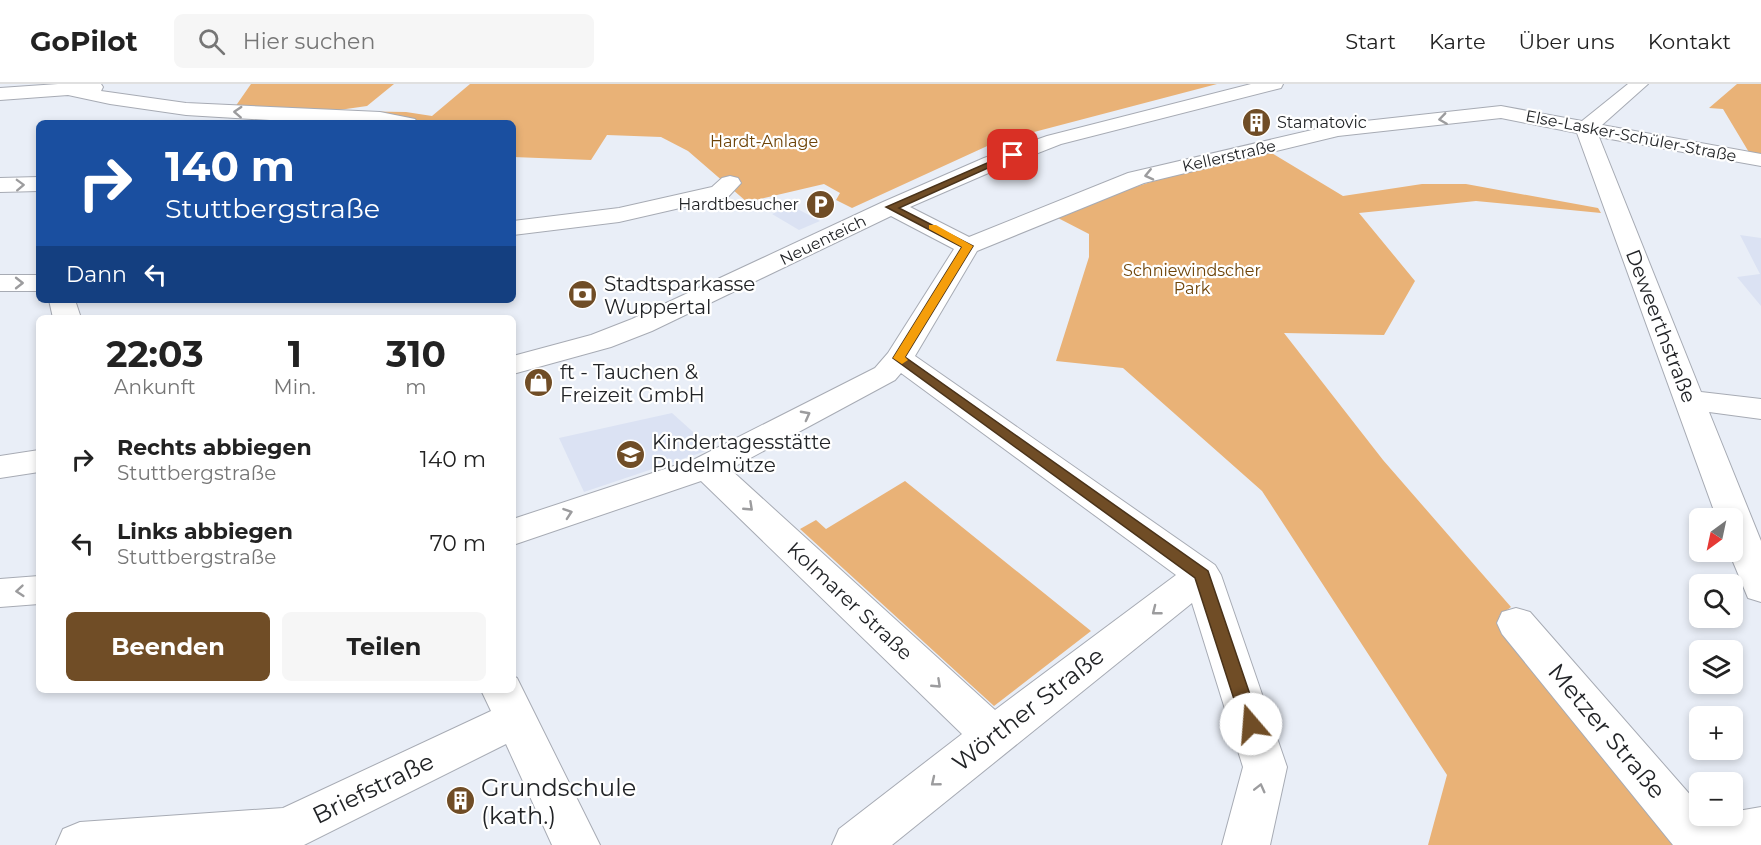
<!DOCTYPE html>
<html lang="de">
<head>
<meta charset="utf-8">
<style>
	:root { --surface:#fff; --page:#f6f6f6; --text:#222; --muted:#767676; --line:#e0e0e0; --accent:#704d26 }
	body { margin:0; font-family:Montserrat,sans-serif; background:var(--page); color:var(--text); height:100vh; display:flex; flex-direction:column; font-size:22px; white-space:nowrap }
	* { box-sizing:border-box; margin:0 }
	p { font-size:20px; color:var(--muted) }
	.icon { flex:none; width:33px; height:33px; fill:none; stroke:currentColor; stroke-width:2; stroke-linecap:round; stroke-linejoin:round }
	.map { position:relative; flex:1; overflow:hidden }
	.details { position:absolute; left:36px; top:231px; width:480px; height:378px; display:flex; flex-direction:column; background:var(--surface); border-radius:9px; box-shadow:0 3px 9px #0003 }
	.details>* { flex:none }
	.top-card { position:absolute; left:36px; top:36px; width:480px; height:183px; border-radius:9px; box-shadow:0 3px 9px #0003; background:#1a4fa0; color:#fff; overflow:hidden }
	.needle { width:39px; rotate:213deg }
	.fabs { position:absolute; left:1689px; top:424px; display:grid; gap:12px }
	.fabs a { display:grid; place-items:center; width:54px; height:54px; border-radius:9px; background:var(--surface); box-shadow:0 3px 9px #0003; font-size:30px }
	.pin { position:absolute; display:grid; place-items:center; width:51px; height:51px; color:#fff; margin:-26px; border-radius:12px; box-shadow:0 3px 9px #0006 }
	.me { position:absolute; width:66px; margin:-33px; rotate:342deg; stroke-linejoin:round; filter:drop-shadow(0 0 4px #0008) }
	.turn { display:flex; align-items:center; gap:21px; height:126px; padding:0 30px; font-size:27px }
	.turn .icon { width:78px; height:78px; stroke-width:2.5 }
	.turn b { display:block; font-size:42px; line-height:51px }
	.then { display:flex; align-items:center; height:57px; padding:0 30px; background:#0003; gap:12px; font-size:22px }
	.eta { display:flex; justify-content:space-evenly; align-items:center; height:102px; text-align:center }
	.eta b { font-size:36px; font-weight:700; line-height:42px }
	.action { display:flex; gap:12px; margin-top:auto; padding:12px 30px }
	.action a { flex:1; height:69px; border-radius:9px; background:var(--accent); color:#fff; font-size:24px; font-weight:700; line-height:69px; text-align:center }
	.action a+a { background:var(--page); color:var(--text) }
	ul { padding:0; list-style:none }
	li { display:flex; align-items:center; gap:18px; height:84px; padding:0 30px }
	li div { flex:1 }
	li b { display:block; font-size:22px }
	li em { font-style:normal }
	header { display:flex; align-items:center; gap:36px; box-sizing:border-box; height:84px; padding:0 30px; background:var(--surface); border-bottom:2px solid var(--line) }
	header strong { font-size:28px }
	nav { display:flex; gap:33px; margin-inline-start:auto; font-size:21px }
	.search { width:420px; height:54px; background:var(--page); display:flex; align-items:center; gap:15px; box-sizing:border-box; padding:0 21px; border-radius:9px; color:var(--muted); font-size:22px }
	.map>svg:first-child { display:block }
	.built { fill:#dbe2f3 }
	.green { fill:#e9b277 }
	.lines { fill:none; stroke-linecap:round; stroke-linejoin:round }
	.minor-casing { stroke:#a7abb4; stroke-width:2 }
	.minor { fill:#fff; fill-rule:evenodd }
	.oneway { stroke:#9c9c9e }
	.route { fill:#704d26; stroke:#493219; stroke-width:1.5 }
	.slow { fill:#f59e0b }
	.labels { text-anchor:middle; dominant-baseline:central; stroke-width:4.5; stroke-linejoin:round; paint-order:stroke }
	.far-poi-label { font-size:16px; fill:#222427; stroke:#fff; text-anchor:start }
	.far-street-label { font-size:16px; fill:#222427; stroke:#fff }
	.far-park-label { font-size:16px; fill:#6e4409; stroke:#fff }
	.poi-label { font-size:20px; fill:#222427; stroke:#fff; text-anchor:start }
	.street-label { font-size:20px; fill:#222427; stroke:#fff }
	.near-street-label { font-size:24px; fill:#222427; stroke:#fff }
	.near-poi-label { font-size:24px; fill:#222427; stroke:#fff; text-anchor:start }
</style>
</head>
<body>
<header>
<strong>GoPilot</strong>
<div class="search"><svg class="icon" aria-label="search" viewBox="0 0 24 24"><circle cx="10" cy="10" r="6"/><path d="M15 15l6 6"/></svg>Hier suchen</div>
<nav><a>Start</a><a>Karte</a><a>Über uns</a><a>Kontakt</a></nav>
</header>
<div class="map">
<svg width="1761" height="761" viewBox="0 0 1761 761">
	<rect width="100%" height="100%" fill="#e9eef7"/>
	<path class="built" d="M792 122 820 137 799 146 772 130Z
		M1740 151 1761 154V222L1737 193 1760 190Z
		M672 329 712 365 584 408 559 354Z"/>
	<path class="green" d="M251 0H394L367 22 332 27 235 23Z
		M470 0H1217L996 58 852 124 836 116 840 109 824 100 747 118 688 67 661 53 607 51 591 76 513 73V39H427L395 32 344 27 406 28 432 32Z
		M1737 0H1761V72L1750 70 1723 25 1709 24Z
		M1270 68 1343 112 1422 100H1466L1598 124 1601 129 1476 117 1359 129 1415 197 1384 251 1284 249 1383 376 1511 523 1499 532 1681 749 1675 761H1428L1447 691 1262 407 1123 284 1056 277 1089 173V150L1058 134 1132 104 1182 88Z
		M905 397 1091 547 994 622 800 445 816 436 826 445Z"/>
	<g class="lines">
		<defs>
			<path id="minor" d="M58 0H101L103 3 101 7 186 19 380 28 415 35 418 39 302 38 186 31 110 20 68 11 0 16V4Z
				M1251 0H1283L1281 4 1061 60 1000 84 910 123 969 153 1128 89 1338 40 1501 22 1582 37 1628 0H1648L1602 41 1761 70V82L1599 53 1701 308 1761 315V335L1709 328 1761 457V518L1748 514 1729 468H1732V435H1717L1577 49 1501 34 1338 52 1144 99 977 167 915 272 1215 481 1221 491 1287 683 1270 761H1222L1243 683 1192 519 892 761H832L839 745 962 650 701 397 513 461V435L695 375 875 284 888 269 954 165 891 132 652 247 611 263 513 290V272L591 251 632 235 883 118 984 74 1047 52ZM901 289 1176 491 995 626 730 385 895 296Z
				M730 92 738 94 741 99 728 113 619 138 513 151V137L619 124 712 103 722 94Z
				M39 93V107L0 108V94Z
				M0 191H39V207H0Z
				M49 216H75L81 234H53Z
				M39 366V388L0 394V372Z
				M39 492V520L0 523V495Z
				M1516 524 1530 528 1700 722V732H1732V728L1761 723V761H1673L1502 550 1497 539 1502 528Z
				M513 592 517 594 600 761H552L506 660 304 761H56L63 745 80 738 283 724 491 627 481 606H513Z"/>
		</defs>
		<use href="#minor" class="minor-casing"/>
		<use href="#minor" class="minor"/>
	</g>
	<defs><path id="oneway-chevron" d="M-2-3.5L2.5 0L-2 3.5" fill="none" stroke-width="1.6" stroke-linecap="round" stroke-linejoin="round" transform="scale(1.5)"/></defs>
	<g class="oneway">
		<use href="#oneway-chevron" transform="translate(238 28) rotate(-177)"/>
		<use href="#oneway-chevron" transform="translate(1443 35) rotate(172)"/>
		<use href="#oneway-chevron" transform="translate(1149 91) rotate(167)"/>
		<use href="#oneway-chevron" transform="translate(20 101) rotate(-2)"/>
		<use href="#oneway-chevron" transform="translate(19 199)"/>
		<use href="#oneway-chevron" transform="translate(806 331) rotate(-28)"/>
		<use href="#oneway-chevron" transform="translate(749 423) rotate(43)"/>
		<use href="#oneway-chevron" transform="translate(568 429) rotate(-19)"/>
		<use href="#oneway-chevron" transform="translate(20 507) rotate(175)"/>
		<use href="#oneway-chevron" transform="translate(1156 527) rotate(142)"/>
		<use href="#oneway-chevron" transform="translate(937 600) rotate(43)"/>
		<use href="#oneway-chevron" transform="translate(935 698) rotate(141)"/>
		<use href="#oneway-chevron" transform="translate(1260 704) rotate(-76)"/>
	</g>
	<path class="route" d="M1010 69 1017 71 899 124 973 162 905 273 1208 487 1260 640 1258 645 1251 648 1245 645 1242 640 1195 494 893 274 962 163 886 123Z"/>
	<path class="slow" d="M929 141H936L973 162 905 273 908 276 902 280 893 274 962 163 929 145Z"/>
	<defs>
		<symbol id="building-disc" viewBox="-11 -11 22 22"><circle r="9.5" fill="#704d26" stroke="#fff"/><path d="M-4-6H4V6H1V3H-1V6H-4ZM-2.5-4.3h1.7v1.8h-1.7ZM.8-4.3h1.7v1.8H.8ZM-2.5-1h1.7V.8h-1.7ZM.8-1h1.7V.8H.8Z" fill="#fff"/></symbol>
		<symbol id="parking-disc" viewBox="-11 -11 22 22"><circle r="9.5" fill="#704d26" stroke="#fff"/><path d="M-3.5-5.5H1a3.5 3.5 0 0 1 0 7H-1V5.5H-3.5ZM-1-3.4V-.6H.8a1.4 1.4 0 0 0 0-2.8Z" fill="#fff"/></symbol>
		<symbol id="bank-disc" viewBox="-11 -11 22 22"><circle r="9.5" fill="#704d26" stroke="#fff"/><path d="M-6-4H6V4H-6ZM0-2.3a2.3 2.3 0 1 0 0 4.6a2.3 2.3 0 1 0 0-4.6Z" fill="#fff"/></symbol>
		<symbol id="shop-disc" viewBox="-11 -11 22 22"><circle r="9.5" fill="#704d26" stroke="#fff"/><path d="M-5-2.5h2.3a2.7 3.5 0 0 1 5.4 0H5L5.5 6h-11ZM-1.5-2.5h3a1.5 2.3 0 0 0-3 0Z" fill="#fff"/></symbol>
		<symbol id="school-disc" viewBox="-11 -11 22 22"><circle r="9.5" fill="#704d26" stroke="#fff"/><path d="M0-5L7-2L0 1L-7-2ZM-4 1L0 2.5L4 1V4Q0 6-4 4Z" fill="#fff"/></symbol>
	</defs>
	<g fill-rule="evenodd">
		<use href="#building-disc" x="1240" y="22" width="33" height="33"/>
		<use href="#parking-disc" x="804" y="104" width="33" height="33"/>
		<use href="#bank-disc" x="566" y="194" width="33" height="33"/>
		<use href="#shop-disc" x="522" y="282" width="33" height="33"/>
		<use href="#school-disc" x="614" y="354" width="33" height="33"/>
		<use href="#building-disc" x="444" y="700" width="33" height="33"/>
	</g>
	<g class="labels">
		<g class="far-poi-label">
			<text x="1277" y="38">Stamatovic</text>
			<text x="799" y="120" text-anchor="end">Hardtbesucher</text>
		</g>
		<g class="far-street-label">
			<text transform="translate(1631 52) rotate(11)">Else-Lasker-Schüler-Straße</text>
			<text transform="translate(1229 72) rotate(-13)">Kellerstraße</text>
			<text transform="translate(823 156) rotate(-26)">Neuenteich</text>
		</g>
		<g class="far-park-label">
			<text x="764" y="57">Hardt-Anlage</text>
			<text x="1192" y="186">Schniewindscher<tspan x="1192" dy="18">Park</tspan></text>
		</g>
		<g class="poi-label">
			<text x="604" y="200">Stadtsparkasse<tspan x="604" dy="23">Wuppertal</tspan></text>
			<text x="560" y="288">ft - Tauchen &amp;<tspan x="560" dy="23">Freizeit GmbH</tspan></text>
			<text x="652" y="358">Kindertagesstätte<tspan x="652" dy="23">Pudelmütze</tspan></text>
		</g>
		<g class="street-label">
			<text transform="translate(1661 242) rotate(69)">Deweerthstraße</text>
			<text transform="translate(850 517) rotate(43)">Kolmarer Straße</text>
		</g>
		<g class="near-street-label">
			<text transform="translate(1028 625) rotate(-38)">Wörther Straße</text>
			<text transform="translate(1607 647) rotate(50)">Metzer Straße</text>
			<text transform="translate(373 704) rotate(-26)">Briefstraße</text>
		</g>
		<g class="near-poi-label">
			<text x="481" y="703">Grundschule<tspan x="481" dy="28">(kath.)</tspan></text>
		</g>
	</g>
</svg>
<div class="fabs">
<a><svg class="needle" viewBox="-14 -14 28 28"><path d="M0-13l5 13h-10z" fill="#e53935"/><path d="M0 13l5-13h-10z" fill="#767676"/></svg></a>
<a><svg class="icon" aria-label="search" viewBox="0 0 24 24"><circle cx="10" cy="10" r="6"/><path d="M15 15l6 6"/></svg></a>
<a><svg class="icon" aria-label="layers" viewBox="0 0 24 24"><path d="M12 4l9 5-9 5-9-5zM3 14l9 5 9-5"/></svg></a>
<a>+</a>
<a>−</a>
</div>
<div class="pin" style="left:1013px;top:71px;background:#d93025"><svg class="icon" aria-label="arrive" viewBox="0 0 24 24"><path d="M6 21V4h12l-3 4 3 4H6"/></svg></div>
<svg class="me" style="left:1251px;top:640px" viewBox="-20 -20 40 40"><circle r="19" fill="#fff"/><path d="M0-13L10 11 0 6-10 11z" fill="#704d26"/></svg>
<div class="top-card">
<div class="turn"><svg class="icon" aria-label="right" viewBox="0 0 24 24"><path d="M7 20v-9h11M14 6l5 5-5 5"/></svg><div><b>140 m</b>Stuttbergstraße</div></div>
<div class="then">Dann<svg class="icon" aria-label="left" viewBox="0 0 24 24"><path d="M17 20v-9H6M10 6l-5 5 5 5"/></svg></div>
</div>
<section class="details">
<div class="eta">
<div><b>22:03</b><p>Ankunft</p></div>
<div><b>1</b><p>Min.</p></div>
<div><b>310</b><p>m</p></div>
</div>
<ul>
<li><svg class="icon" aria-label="right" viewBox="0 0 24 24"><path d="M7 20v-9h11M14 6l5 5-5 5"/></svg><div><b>Rechts abbiegen</b><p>Stuttbergstraße</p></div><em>140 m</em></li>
<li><svg class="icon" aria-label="left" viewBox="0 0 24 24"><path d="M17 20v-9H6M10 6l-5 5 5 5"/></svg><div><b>Links abbiegen</b><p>Stuttbergstraße</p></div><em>70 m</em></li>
</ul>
<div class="action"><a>Beenden</a><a>Teilen</a></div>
</section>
</div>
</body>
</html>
